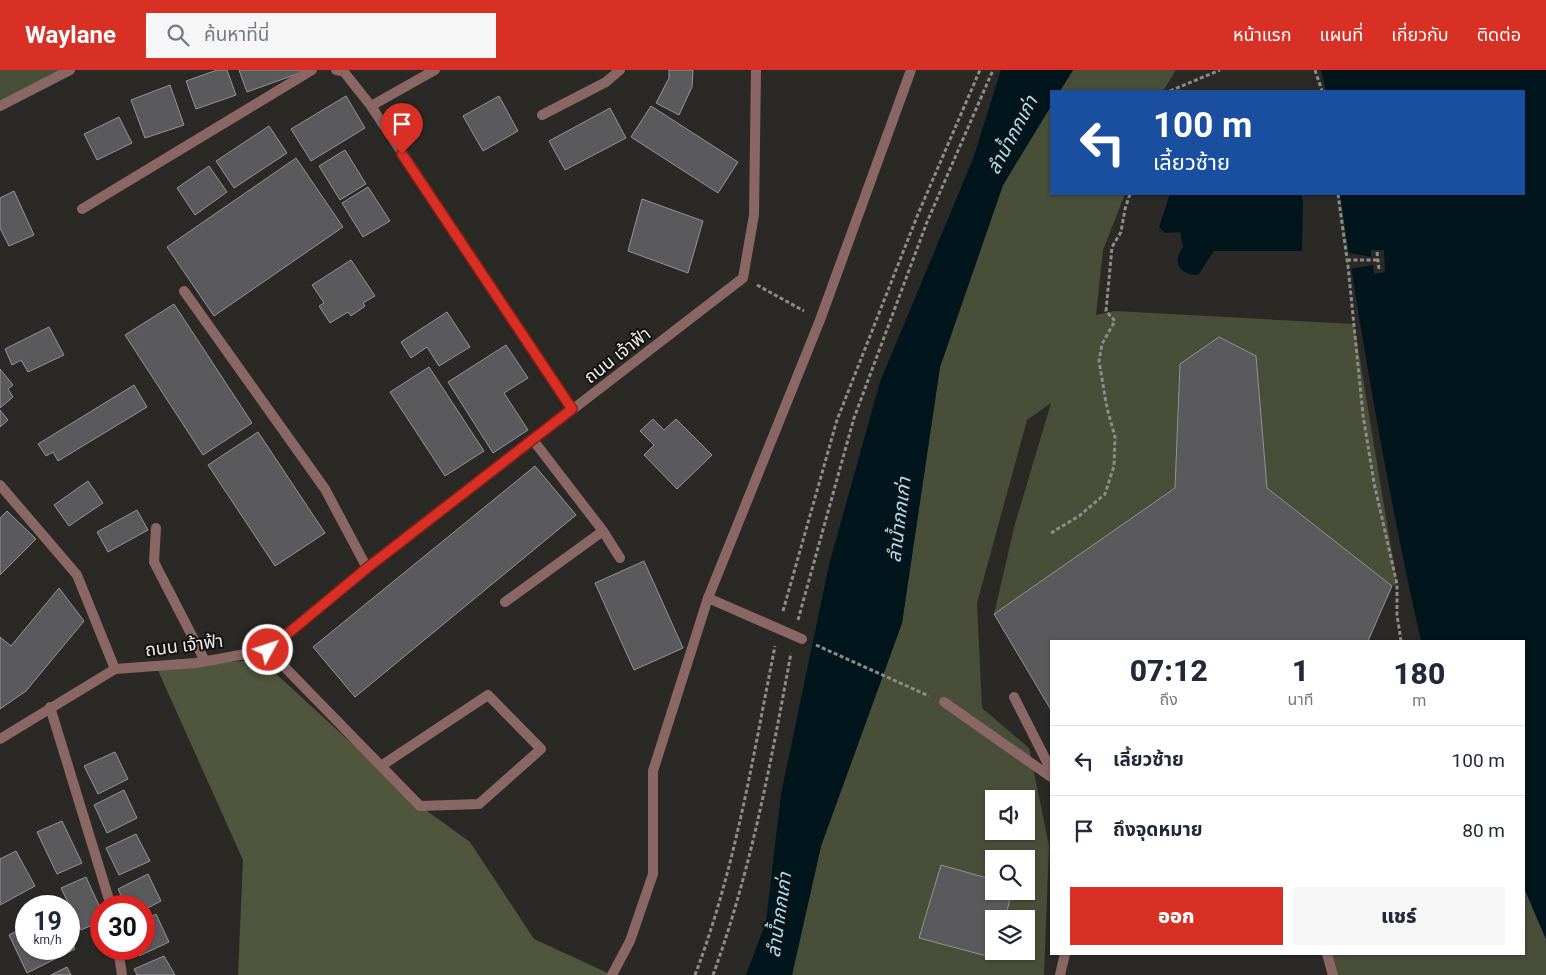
<!DOCTYPE html>
<html lang="th">
<head>
<meta charset="utf-8">
<style>
	:root { --surface:#fff; --page:#f6f6f7; --text:#1f2937; --muted:#747a83; --line:#e0e1e3; --accent:#d93025 }
	body { margin:0; font-family:Roboto,"Noto Sans Thai",sans-serif; background:var(--page); color:var(--text); height:100vh; display:flex; flex-direction:column; font-size:19px; white-space:nowrap }
	* { box-sizing:border-box; margin:0 }
	p { font-size:16px; color:var(--muted) }
	.icon { flex:none; width:28px; height:28px; fill:none; stroke:currentColor; stroke-width:2; stroke-linecap:round; stroke-linejoin:round }
	.map { position:relative; flex:1; overflow:hidden }
	.sheet { position:absolute; left:1050px; top:570px; width:475px; height:315px; display:flex; flex-direction:column; background:var(--surface); border-radius:0px; box-shadow:0 1px 4px #0004 }
	.sheet>* { flex:none }
	.guide { position:absolute; left:1050px; top:20px; width:475px; height:105px; border-radius:0px; box-shadow:0 1px 4px #0004; background:#1a4fa0; color:#fff; overflow:hidden }
	.buttons { position:absolute; left:985px; top:720px; display:grid; gap:10px }
	.buttons a { display:grid; place-items:center; width:50px; height:50px; border-radius:0px; background:var(--surface); box-shadow:0 1px 4px #0004; font-size:25px }
	.speed { position:absolute; left:15px; top:825px; display:flex; gap:10px; font-size:25px; font-weight:700; text-align:center }
	.speed>* { display:grid; place-content:center; width:65px; height:65px; border-radius:50%; background:var(--surface); box-shadow:0 1px 4px #0004; line-height:1 }
	.speed small { font-size:12px; font-weight:400 }
	.speed .limit { border:8px solid #d22; background:#fff; color:#111 }
	.pin { position:absolute; display:grid; place-items:center; width:42px; height:42px; color:#fff; margin:-51px -21px; border-radius:50% 50% 50% 0; rotate:-45deg; box-shadow:0 0 5px #0007 }
	.pin .icon { rotate:45deg }
	.me { position:absolute; width:55px; margin:-28px; rotate:50deg; stroke-linejoin:round; filter:drop-shadow(0 0 4px #0008) }
	.turn { display:flex; align-items:center; gap:18px; height:105px; padding:0 20px; font-size:22px }
	.turn .icon { width:65px; height:65px; stroke-width:2.5 }
	.turn b { display:block; font-size:35px; line-height:42px }
	.eta { display:flex; justify-content:space-evenly; align-items:center; height:85px; text-align:center }
	.eta b { font-size:30px; font-weight:800; line-height:35px }
	.action { display:flex; gap:10px; margin-top:auto; padding:10px 20px }
	.action a { flex:1; height:58px; border-radius:0px; background:var(--accent); color:#fff; font-size:20px; font-weight:800; line-height:58px; text-align:center }
	.action a+a { background:var(--page); color:var(--text) }
	ul { padding:0; list-style:none }
	li { display:flex; align-items:center; gap:15px; height:70px; padding:0 20px; border-top:1px solid var(--line) }
	li div { flex:1 }
	li b { display:block; font-size:19px }
	li em { font-style:normal }
	header { display:flex; align-items:center; gap:30px; box-sizing:border-box; height:70px; padding:0 25px; background:var(--accent); color:#fff }
	header strong { font-size:24px }
	nav { display:flex; gap:28px; margin-inline-start:auto; font-size:18px }
	.search { width:350px; height:45px; background:var(--page); display:flex; align-items:center; gap:12px; box-sizing:border-box; padding:0 18px; border-radius:0px; color:var(--muted); font-size:19px }
	.map>svg:first-child { display:block }
	.green { fill:#484e38; fill-rule:evenodd }
	.forest { fill:#50563d }
	.water { fill:#01151c }
	.pier { fill:#2a2926 }
	.building { fill:#5a5a5d; stroke:#949497 }
	.lines { fill:none; stroke-linecap:round; stroke-linejoin:round }
	.path { stroke:#8d8c8a; stroke-width:3; stroke-dasharray:4 2.5; stroke-linecap:butt }
	.lane { stroke:#8a6765; stroke-width:10 }
	.street { stroke:#8a6765; stroke-width:10 }
	.route-casing { stroke:#8d1f18; stroke-width:12 }
	.route { stroke:#d93025; stroke-width:9 }
	.labels { text-anchor:middle; dominant-baseline:central; stroke-width:4; stroke-linejoin:round; paint-order:stroke }
	.street-label { font-size:18px; fill:#eeedeb; stroke:#121211 }
	.water-label { font-size:19px; font-style:italic; fill:#a5e3fb; stroke:#121211 }
</style>
</head>
<body>
<header>
<strong>Waylane</strong>
<div class="search"><svg class="icon" aria-label="search" viewBox="0 0 24 24"><circle cx="10" cy="10" r="6"/><path d="M15 15l6 6"/></svg>ค้นหาที่นี่</div>
<nav><a>หน้าแรก</a><a>แผนที่</a><a>เกี่ยวกับ</a><a>ติดต่อ</a></nav>
</header>
<div class="map">
<svg width="1546" height="905" viewBox="0 0 1546 905">
	<rect width="100%" height="100%" fill="#2a2926"/>
	<path class="green" d="M0 0H71L0 36Z
		M1073 0H1176L1163 21H1060Z
		M1051 36V124H1125L1103 180 1096 245 1115 241 1354 254 1397 514 1392 516 1267 418 1256 286 1219 267 1180 295 1175 418 994 544 1015 454 1051 333 1027 350 977 533 982 638 1029 678 1049 776 1044 905H792L821 776 902 553 940 297 1003 115ZM994 729H1026V761H994ZM994 789H1026V821H994ZM994 849H1026V881H994Z
		M1524 818 1546 869V905H1336L1329 884H1524Z"/>
	<path class="forest" d="M261 590 420 736 470 772 534 869 612 905H238L243 790 156 596Z"/>
	<path class="water" d="M1001 0H1073L1060 21H1051V36L1003 115 940 297 902 553 821 776 792 905H746L766 852 781 724 829 495 880 312 973 89Z
		M1321 0H1546V869L1524 818V571H1421C1388 424 1362 273 1340 124H1524V21H1326Z
		M1170 124H1301L1303 131 1302 181H1214L1198 205C1179 205 1172 192 1183 177L1180 162 1165 163 1159 157Z"/>
	<path class="pier" d="M1371 180H1384L1385 202 1374 204 1373 195 1349 199 1346 182 1371 187Z"/>
	<path class="building" d="M217 0H227L236 25 196 39 186 11Z
		M239 0H308L247 22Z
		M669 0H693L692 17 679 45 656 33 669 8Z
		M170 15 184 55 145 68 131 30Z
		M346 26 365 58 311 91 291 59Z
		M499 26 518 61 483 81 463 46Z
		M651 36 738 92 718 123 631 67Z
		M610 38 626 68 565 100 549 71Z
		M119 47 132 73 97 90 84 64Z
		M269 56 287 83 234 118 216 91Z
		M345 80 366 114 340 130 319 96Z
		M296 88 343 157 214 246 167 177Z
		M209 96 227 122 195 145 177 118Z
		M368 117 390 151 363 167 342 133Z
		M14 121 34 165 9 176 0 158V128Z
		M642 129 703 151 688 203 628 181Z
		M351 190 375 226 363 233 365 236 351 246 348 242 330 253 319 236 324 233 312 215Z
		M174 234 252 353 203 385 125 265Z
		M447 242 470 277 439 296 427 277 411 288 401 272Z
		M49 257 64 285 28 302 21 290 12 295 5 279Z
		M1219 267 1256 286 1267 418 1392 516 1368 571H1051V640L994 544 1175 418 1180 294Z
		M506 275 528 308 504 323 528 360 493 383 448 312Z
		M429 297 484 381 445 406 390 322Z
		M0 299 13 315 8 319 13 327 0 338Z
		M134 315 147 337 58 391 53 382 46 386 38 374Z
		M0 340 8 350 0 357Z
		M653 349 664 360 676 349 712 385 677 419 644 385 654 375 640 361Z
		M258 362 325 463 275 496 208 395Z
		M535 396 576 445 355 627 313 577Z
		M88 411 103 433 69 456 54 435Z
		M137 440 148 460 108 482 97 462Z
		M7 441 36 469 0 505V448Z
		M644 491 683 578 634 600 595 513Z
		M59 518 84 551 26 621 0 639V567L11 576Z
		M115 682 128 709 98 724 84 696Z
		M124 720 137 748 107 763 94 735Z
		M62 751 82 793 57 804 37 762Z
		M136 764 150 791 119 805 106 778Z
		M16 781 35 816 0 835V789Z
		M941 795 994 810V821H1012L1005 849H994V881H996L994 888 919 868Z
		M148 804 161 831 144 840V836H126L118 819Z
		M86 807 101 840V851L81 860 61 818Z
		M156 844 169 872 139 886 135 879H144V850Z
		M26 856V879H69V866L75 879 27 903 9 865Z
		M164 886 175 905H137L134 899Z
		M67 897 71 905H51Z"/>
	<g class="lines">
		<path class="path" d="M1315 0 1322 21
			M1170 21 1220 0
			M1338 124 1348 196 1363 345 1374 413 1397 514V545L1401 571
			M1377 182 1379 199
			M1347 190H1378
			M757 215 804 241
			M1051 463 1079 446 1105 424 1114 396 1115 367 1107 338 1099 291 1102 274 1115 251 1106 241 1112 177 1121 162 1125 139 1130 124
			M783 541 837 350 918 144 980 0
			M798 550 854 348 927 152 993 0
			M816 575 929 626
			M695 905C735 800 753 687 775 576
			M713 905C751 801 771 692 791 583"/>
		<path class="lane" d="M336 0 344 2 371 36 572 339
			M0 36 70 0
			M371 36 435 0
			M542 45 606 12 620 0
			M82 139 312 0
			M184 221 325 419 367 498
			M533 370 603 461 620 488
			M0 415 77 505 115 599
			M156 458 154 492 205 591
			M708 528 802 569
			M505 532 603 461
			M268 580 420 736 479 734 541 679 488 625 381 696
			M1014 627 1051 700
			M944 632 1051 707
			M1327 884 1333 905
			M1060 905 1065 884"/>
		<path class="street" d="M50 637 111 836
			M0 669 115 599 196 593 268 580 367 498 743 208 754 145 756 0
			M118 879 122 905
			M612 905 630 871 653 804V701L708 528 820 250 911 0"/>
	</g>
	<g class="lines">
		<defs>
			<path id="route" d="M268 580 367 498 572 339 402 84"/>
		</defs>
		<use href="#route" class="route-casing"/>
		<use href="#route" class="route"/>
	</g>
	<g class="labels">
		<g class="street-label">
			<text transform="translate(617 285) rotate(-38)">ถนน เจ้าฟ้า</text>
			<text transform="translate(184 575) rotate(-7)">ถนน เจ้าฟ้า</text>
		</g>
		<g class="water-label">
			<text transform="translate(1012 65) rotate(-62)">ลำน้ำกกเก่า</text>
			<text transform="translate(899 450) rotate(-83)">ลำน้ำกกเก่า</text>
			<text transform="translate(779 845) rotate(-82)">ลำน้ำกกเก่า</text>
		</g>
	</g>
</svg>
<div class="buttons">
<a><svg class="icon" aria-label="sound" viewBox="0 0 24 24"><path d="M4 9h4l5-4v14l-5-4H4zM17 9q2 3 0 6"/></svg></a>
<a><svg class="icon" aria-label="search" viewBox="0 0 24 24"><circle cx="10" cy="10" r="6"/><path d="M15 15l6 6"/></svg></a>
<a><svg class="icon" aria-label="layers" viewBox="0 0 24 24"><path d="M12 4l9 5-9 5-9-5zM3 14l9 5 9-5"/></svg></a>
</div>
<div class="speed"><div>19<small>km/h</small></div><div class="limit">30</div></div>
<div class="pin" style="left:402px;top:84px;background:#d93025"><svg class="icon" aria-label="arrive" viewBox="0 0 24 24"><path d="M6 21V4h12l-3 4 3 4H6"/></svg></div>
<svg class="me" style="left:268px;top:580px" viewBox="-20 -20 40 40"><circle r="17" fill="#d93025" stroke="#fff" stroke-width="3"/><path d="M0-11L8 9 0 5-8 9z" fill="#fff"/></svg>
<div class="guide">
<div class="turn"><svg class="icon" aria-label="left" viewBox="0 0 24 24"><path d="M17 20v-9H6M10 6l-5 5 5 5"/></svg><div><b>100 m</b>เลี้ยวซ้าย</div></div>
</div>
<section class="sheet">
<div class="eta">
<div><b>07:12</b><p>ถึง</p></div>
<div><b>1</b><p>นาที</p></div>
<div><b>180</b><p>m</p></div>
</div>
<ul>
<li><svg class="icon" aria-label="left" viewBox="0 0 24 24"><path d="M17 20v-9H6M10 6l-5 5 5 5"/></svg><div><b>เลี้ยวซ้าย</b></div><em>100 m</em></li>
<li><svg class="icon" aria-label="arrive" viewBox="0 0 24 24"><path d="M6 21V4h12l-3 4 3 4H6"/></svg><div><b>ถึงจุดหมาย</b></div><em>80 m</em></li>
</ul>
<div class="action"><a>ออก</a><a>แชร์</a></div>
</section>
</div>
</body>
</html>
